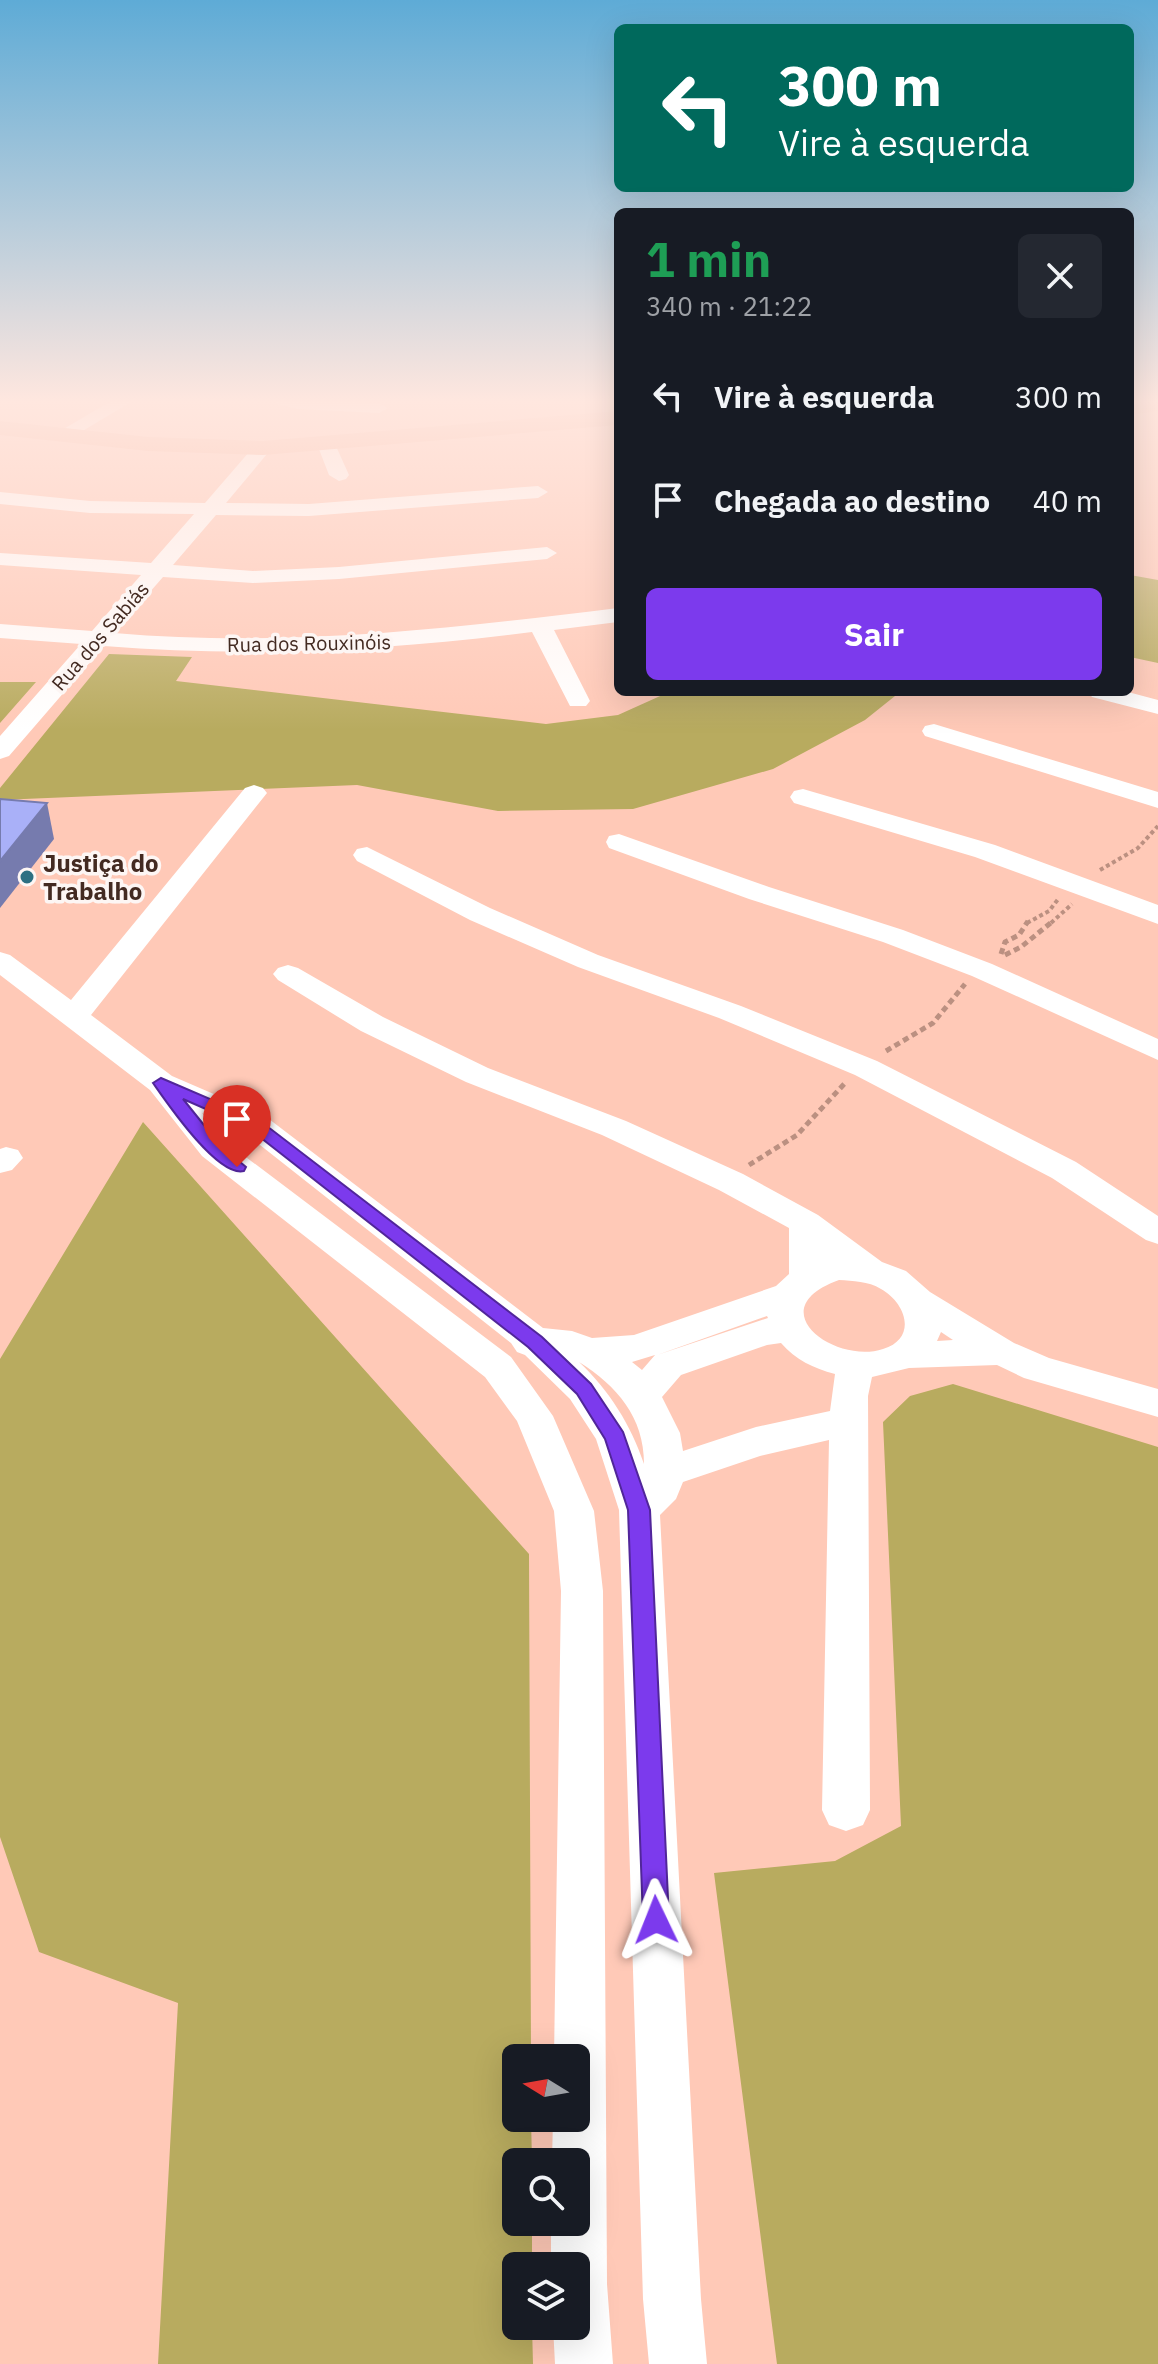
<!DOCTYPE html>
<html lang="pt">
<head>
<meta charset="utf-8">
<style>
	:root { --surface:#171b24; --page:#242831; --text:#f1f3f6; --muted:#9ea1a6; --accent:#7c3aed }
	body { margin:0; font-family:"IBM Plex Sans",sans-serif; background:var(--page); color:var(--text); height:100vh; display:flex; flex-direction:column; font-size:30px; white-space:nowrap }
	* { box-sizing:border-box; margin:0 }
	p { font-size:26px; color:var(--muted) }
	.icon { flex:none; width:44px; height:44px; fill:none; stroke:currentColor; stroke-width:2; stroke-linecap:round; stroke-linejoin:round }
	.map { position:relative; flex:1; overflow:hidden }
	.details { position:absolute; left:614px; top:208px; width:520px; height:488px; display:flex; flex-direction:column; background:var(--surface); border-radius:12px; box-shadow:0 8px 32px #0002 }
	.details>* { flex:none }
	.hud { position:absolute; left:614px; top:24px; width:520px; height:168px; border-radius:12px; box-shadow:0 8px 32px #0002; background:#00695c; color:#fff; overflow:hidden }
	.needle { width:52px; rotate:281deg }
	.fabs { position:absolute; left:502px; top:2044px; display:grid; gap:16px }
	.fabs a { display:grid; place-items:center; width:88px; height:88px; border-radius:12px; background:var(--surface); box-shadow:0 8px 32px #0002; font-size:40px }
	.pin { position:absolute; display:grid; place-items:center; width:68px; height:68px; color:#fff; margin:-82px -34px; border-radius:50% 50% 50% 0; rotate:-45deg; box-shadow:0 0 8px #0007 }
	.pin .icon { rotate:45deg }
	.me { position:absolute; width:88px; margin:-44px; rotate:358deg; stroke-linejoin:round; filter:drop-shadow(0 0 6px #0008) }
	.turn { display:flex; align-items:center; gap:28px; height:168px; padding:0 32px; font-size:36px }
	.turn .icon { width:104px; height:104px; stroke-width:2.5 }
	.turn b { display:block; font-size:56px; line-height:68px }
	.round { display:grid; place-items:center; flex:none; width:84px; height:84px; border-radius:12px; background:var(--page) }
	.head { display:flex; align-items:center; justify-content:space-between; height:136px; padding:0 32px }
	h1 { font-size:48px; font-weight:700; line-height:60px; color:#1e9e55 }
	.primary-button { display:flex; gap:16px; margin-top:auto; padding:16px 32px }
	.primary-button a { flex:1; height:92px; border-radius:12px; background:var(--accent); color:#fff; font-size:32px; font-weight:700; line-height:92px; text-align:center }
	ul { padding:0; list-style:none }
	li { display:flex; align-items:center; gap:24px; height:104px; padding:0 32px }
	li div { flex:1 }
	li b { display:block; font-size:30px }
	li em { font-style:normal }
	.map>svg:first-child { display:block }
	.green { fill:#b8ab5f }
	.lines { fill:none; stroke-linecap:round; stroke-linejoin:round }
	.path-far1 { stroke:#bb9081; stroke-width:4; stroke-dasharray:4 3; stroke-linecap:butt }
	.path { stroke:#bb9081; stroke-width:5; stroke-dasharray:6 4; stroke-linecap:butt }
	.minor { fill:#fff; fill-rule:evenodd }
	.major { fill:#f7b39b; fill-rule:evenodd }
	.shaded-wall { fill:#767bae }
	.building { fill:#a9b0f8; stroke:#767bae; stroke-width:2 }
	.route { fill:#7c3aed; stroke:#51269a; stroke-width:2 }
	.poi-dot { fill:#2e7082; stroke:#fdf6f4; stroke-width:3 }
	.labels { text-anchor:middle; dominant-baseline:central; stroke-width:7; stroke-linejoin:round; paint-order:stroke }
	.far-street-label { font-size:20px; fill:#432a21; stroke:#fdf6f4 }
	.poi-label { font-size:24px; font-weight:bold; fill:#432a21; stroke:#fdf6f4; text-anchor:start }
</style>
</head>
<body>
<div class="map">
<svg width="1158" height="2364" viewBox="0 0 1158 2364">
	<rect width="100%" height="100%" fill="#ffc9b7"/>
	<path class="green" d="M1130 575 1158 580V663L1130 657Z
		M109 654 192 657 176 681 546 724 618 715 669 692H900L865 720 773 769 633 809 498 811 357 785 0 800V788Z
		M0 682H36L0 723Z
		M143 1122 529 1554 531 2058H516V2118H531L532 2162H516V2222H532V2266H516V2326H532L533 2364H158L178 2003 39 1952 0 1837V1359Z
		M953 1384 1158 1447V2364H777L714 1873 835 1861 901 1826 883 1422 910 1396Z"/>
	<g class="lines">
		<path class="path-far1" d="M1100 870 1138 848 1158 826
			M1027 923 1049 911 1059 898
			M1051 923 1072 904"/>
		<path class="path" d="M1001 954 1005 942 1019 935 1028 921
			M1005 955 1021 947 1053 921
			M886 1051 933 1023 965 984
			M749 1165 797 1135 846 1082"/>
		<path class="minor" d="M113 400H134L71 438 64 440 55 434Z
			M274 400 379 403 388 408 379 413 298 409 277 404Z
			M326 438 335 444 349 475 346 479 339 481 329 475 317 444Z
			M263 442 272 448 226 503 309 504 538 486 548 492 538 498 309 516 216 515 173 565 253 571 339 567 547 547 557 553 547 559 339 579 253 583 163 577 114 633C288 648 446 629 618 608V622L554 630 590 701 586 706H570L532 632C387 650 250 658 104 646L9 756 0 759V736L81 644 0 638V624L92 631 141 575 0 565V553L151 563 194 514 90 513 0 504V492L90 501 205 503 256 444Z
			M1088 692H1128L1158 700V714L1092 697Z
			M934 724 1158 792V808L925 736 922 731 925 726Z
			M254 785 263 788 267 793 263 798 91 1015 172 1076 265 1116 543 1328 572 1331 592 1338 634 1335 776 1286 789 1274V1228L719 1190 602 1135 466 1082 361 1031 278 980 273 974 278 968 288 965 298 968 383 1017 488 1068 626 1121 743 1174 818 1215 882 1262 906 1271 930 1292 1014 1343 1049 1358 1158 1389V1417L1024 1378 997 1365 909 1368 872 1377 868 1396 870 1810 863 1825 846 1831 829 1825 822 1810 829 1440 760 1456 683 1482 676 1499 660 1515 701 2299 707 2364H649L643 2299 619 1510 596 1439 570 1399 525 1355 517 1352 511 1343 241 1130 202 1113 226 1142 511 1357 553 1416 594 1511 603 1591 607 2284 613 2364H555L553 2326H576V2266H551V2222H576V2162H552L553 2118H576V2058H554L561 1591 554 1511 517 1421 485 1377 202 1156 150 1090 0 975V952L10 955 71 1000 245 788ZM839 1280C853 1281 868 1281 881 1289 906 1303 918 1338 883 1349 835 1365 758 1309 839 1280ZM767 1316 768 1318 657 1355ZM941 1332 953 1340 937 1341ZM781 1343C796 1360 813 1368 835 1374L830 1411 756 1427 683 1451 680 1433 662 1397 681 1375 767 1345ZM655 1355 642 1370 632 1362ZM579 1362C617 1386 644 1417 644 1464 631 1425 609 1390 579 1362Z
			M803 789 995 845 1158 905V924L975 857 794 803 790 797 794 791Z
			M619 834 769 887 903 930 992 964 1158 1039V1060L972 976 883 942 749 899 609 848 606 842 609 836Z
			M367 847 490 908 598 955 741 1006 877 1061 1076 1162 1158 1216V1244L1146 1240 1052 1178 855 1075 719 1018 578 967 470 920 357 861 353 855 357 849Z
			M6 1147 18 1150 23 1158 12 1170 0 1173V1149Z"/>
		<path class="major" d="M1158 400V411L1130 415V401Z
			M618 411V425L263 455 148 451 0 435V421L148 437 263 441Z"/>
	</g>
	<path class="shaded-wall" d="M47 803 54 839 0 908V861Z"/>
	<path class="building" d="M0 799 47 803 0 861Z"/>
	<linearGradient id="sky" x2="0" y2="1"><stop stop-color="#5eabd6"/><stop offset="0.55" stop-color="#ffe7df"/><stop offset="1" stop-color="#ffe7df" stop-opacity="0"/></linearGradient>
	<rect width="1158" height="730" fill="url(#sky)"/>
	<path class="route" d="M161 1078 259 1120 542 1337 591 1384 623 1432 650 1510 669 1920 666 1929 656 1933 647 1929 643 1920 628 1510 605 1439 577 1394 528 1347 247 1127 183 1099 220 1145 246 1167 244 1171C218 1178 167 1103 153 1083Z"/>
	<circle class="poi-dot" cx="27" cy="877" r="8"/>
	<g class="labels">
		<g class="far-street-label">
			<text transform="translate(100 636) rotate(-49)">Rua dos Sabiás</text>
			<text transform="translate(309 643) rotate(-1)">Rua dos Rouxinóis</text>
		</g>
		<g class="poi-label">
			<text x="43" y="863">Justiça do<tspan x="43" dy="28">Trabalho</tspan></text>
		</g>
	</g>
</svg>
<div class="fabs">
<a><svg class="needle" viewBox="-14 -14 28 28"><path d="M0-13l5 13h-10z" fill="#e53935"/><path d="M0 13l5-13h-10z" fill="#9ea1a6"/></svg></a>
<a><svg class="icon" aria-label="search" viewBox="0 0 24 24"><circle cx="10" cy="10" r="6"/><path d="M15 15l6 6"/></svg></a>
<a><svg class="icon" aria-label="layers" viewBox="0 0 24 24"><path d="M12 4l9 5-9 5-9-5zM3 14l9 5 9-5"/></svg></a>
</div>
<div class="pin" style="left:237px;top:1167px;background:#d93025"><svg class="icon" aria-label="arrive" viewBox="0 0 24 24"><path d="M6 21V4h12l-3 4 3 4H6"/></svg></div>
<svg class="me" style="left:656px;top:1920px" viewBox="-20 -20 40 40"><path d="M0-17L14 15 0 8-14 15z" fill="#7c3aed" stroke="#fff" stroke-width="4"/></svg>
<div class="hud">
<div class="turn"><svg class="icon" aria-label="left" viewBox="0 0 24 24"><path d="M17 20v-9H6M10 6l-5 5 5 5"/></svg><div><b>300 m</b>Vire à esquerda</div></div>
</div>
<section class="details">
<div class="head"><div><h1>1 min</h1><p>340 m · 21:22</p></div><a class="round"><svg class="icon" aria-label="close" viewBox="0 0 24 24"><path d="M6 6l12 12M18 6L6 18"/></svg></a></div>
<ul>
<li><svg class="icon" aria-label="left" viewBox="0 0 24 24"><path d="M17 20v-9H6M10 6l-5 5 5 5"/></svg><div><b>Vire à esquerda</b></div><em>300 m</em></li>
<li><svg class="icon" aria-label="arrive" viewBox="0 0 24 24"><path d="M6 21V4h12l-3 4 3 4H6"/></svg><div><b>Chegada ao destino</b></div><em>40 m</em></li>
</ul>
<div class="primary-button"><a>Sair</a></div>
</section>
</div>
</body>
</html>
